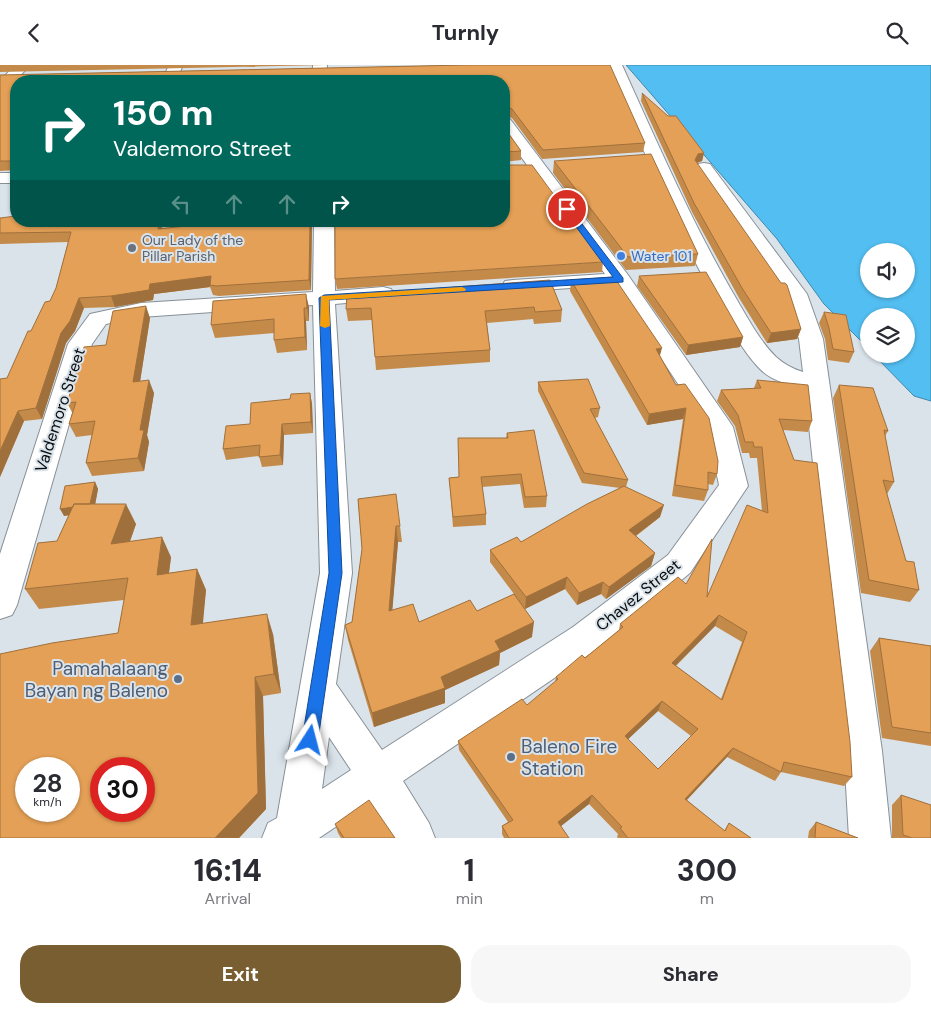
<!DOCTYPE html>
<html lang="en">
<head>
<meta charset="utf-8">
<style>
	:root { --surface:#fff; --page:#f7f7f7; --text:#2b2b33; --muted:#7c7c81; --accent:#785e30 }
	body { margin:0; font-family:"DM Sans",sans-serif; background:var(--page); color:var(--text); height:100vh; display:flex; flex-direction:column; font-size:19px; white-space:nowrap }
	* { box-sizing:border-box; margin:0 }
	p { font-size:16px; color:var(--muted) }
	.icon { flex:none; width:28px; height:28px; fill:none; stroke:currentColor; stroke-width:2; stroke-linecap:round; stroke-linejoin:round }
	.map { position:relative; height:773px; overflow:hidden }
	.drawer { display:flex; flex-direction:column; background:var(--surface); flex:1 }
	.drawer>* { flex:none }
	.banner { position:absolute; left:10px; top:10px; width:500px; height:152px; border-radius:20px; box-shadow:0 1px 4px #0004; background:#00695c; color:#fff; overflow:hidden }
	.controls { position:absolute; left:860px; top:178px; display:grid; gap:10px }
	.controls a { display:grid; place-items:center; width:55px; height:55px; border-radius:50%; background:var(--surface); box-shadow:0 1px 4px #0004; font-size:25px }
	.speed { position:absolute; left:15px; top:692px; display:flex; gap:10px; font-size:25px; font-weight:700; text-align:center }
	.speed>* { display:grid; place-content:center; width:65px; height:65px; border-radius:50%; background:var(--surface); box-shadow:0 1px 4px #0004; line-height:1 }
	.speed small { font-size:12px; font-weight:400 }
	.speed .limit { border:8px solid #d22; background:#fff; color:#111 }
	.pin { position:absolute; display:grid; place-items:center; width:42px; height:42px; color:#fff; margin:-21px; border:2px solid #fff; border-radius:50%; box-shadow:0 1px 5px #0007 }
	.me { position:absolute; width:55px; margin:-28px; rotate:9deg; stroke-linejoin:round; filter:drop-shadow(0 0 4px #0008) }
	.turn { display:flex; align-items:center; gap:18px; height:105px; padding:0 20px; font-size:22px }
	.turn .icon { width:65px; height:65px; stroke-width:2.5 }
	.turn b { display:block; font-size:35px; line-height:42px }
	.lanes { display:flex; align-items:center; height:48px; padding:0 20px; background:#0003; justify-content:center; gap:25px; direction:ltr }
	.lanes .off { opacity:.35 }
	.eta { display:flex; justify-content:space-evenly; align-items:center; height:85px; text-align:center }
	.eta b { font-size:30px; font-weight:700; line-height:35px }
	.primary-button { display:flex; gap:10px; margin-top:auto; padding:10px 20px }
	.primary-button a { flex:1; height:58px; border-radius:20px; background:var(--accent); color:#fff; font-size:20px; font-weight:700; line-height:58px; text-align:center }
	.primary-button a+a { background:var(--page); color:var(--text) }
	header { display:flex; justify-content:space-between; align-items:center; height:65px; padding:0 20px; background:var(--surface); font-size:22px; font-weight:700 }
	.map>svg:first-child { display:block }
	.water { fill:#53bef1; stroke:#3d89ad; fill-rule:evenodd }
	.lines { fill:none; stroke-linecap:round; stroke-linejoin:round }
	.minor-casing { stroke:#879096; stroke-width:2 }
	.minor { fill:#fff; fill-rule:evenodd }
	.wall { fill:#c48a4a; fill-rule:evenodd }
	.shaded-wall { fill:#a0703c }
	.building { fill:#e4a056; stroke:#a0703c; fill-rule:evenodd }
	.route { fill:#1a73e8; stroke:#114b97 }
	.slow { fill:#f59e0b }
	.worship-dot { fill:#6b7280; stroke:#dae3ea; stroke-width:2 }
	.shop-dot { fill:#3f7fe0; stroke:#dae3ea; stroke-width:2 }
	.service-dot { fill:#5c6f8a; stroke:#dae3ea; stroke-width:2 }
	.labels { text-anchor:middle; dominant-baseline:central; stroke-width:4; stroke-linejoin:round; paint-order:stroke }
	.far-worship-label { font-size:14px; fill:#5b616d; stroke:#dae3ea; text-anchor:start }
	.far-shop-label { font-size:14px; fill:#366cbe; stroke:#dae3ea; text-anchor:start }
	.street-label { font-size:16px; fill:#090c0e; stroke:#dae3ea }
	.near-service-label { font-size:19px; fill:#4e5e75; stroke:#dae3ea; text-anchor:end }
</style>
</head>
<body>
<header><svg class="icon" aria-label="back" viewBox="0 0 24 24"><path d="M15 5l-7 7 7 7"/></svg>Turnly<svg class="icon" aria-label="search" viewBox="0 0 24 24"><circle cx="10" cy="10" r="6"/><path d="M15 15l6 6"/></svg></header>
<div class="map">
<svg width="931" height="773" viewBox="0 0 931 773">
	<rect width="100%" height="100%" fill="#dae3ea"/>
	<path class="water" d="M626 0H931V336L914 331 873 289H906V251H869V284L824 239 777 174ZM869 186H906V224H869Z"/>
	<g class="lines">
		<defs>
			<path id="minor" d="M15 0H30L5 27 0 28V16Z
				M169 0H183L176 16H162Z
				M313 0H327L326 16H312Z
				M608 0H622C656 75 689 151 730 223 744 246 757 273 776 292 784 299 793 304 803 307L799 274 785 229 695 103 698 99 704 98 710 99 807 229 823 274 882 686 891 773H849L844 686 805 324C789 320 772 316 760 304 742 286 731 262 719 241 675 164 642 82 608 0Z
				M504 52 510 54 628 210 729 356 733 362 748 421 690 508 597 584 403 716 429 758 435 773H391L371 738 319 773H262L268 758 277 753 320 508 313 240 141 252 106 259 92 279 17 540 12 550 0 554V489L68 279 90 249 141 238 313 227 314 156H334L335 226 383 222 391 224 394 229 391 234 335 239 352 508 336 619 382 685 573 562 668 490 719 420 707 363 613 220 513 227 505 226 502 221 505 216 513 215 605 209 504 68ZM329 672 351 705 322 724Z
				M0 108H16V118H0Z"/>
		</defs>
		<use href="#minor" class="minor-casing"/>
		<use href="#minor" class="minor"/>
	</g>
	<path class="wall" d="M0 0H327L0 7Z
		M466 0 645 78 643 87 542 94 512 53 505 50 16 16V105L0 106V10Z
		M642 28 704 88 702 96 697 98 801 264 797 274 767 278 739 233 692 147 641 36Z
		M504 62 521 86V95L504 97Z
		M554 96 698 189 695 201 626 205 553 108Z
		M0 153 162 163 205 159V156H312L311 225 219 231 213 230 210 222 154 229 153 235 115 242 84 243 75 266 66 278 42 354 24 356 0 412 7 313 31 266 50 236 56 223 68 177 0 179Z
		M603 197 602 207 337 224 335 214Z
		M639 211 743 272 740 282 686 290 637 221Z
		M550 215 562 245 561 257 534 259 533 254 487 258 490 285V297L376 305 372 255 348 256 346 244Z
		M571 215 660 291 717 409 713 420 708 419V425L704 436 672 431 683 354 647 360 570 226Z
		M309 242V256H306L307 285 277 288 274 275V268L215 273 211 260Z
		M824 247 854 287 849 298 828 295 825 274 819 258Z
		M150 253 140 316 154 328 147 370 149 377 144 406 92 411 86 398 92 370 76 372 69 359 73 349 67 338 106 280Z
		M757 315 812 356 808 367 783 365 852 712 844 721 781 707 775 716 727 692 687 735 724 766 729 758 751 773H618L617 772 618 769 589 739 561 761 569 773H504L502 769V761L508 757 459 685 458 676 527 640 555 617 556 612 585 593 619 565 620 559 686 519 707 532 762 446 757 393H750L749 388H742L735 361 717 336 721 325 754 323ZM715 561 742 577 721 634 676 601ZM658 646 691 671 658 704 628 674Z
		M538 317 600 343 598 352 595 353 628 415 626 422 660 452 636 471 655 488 651 501 606 534 601 529 577 540 565 524 525 544 532 572 500 588 499 600 445 625V638L374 662 348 575 345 560 352 557 362 484 358 434 400 461 402 477H398L392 545 419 557 477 546 514 529 490 497V485L521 477 620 423 582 418 538 326Z
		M839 320 888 366 885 371 894 417 887 429 906 496 919 525 910 537 861 528 833 333Z
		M310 328 312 339 313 368 284 370 283 400 262 402 259 391 226 395 223 384 250 359 290 334Z
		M507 368 547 431 546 442 524 443 520 419 482 422 486 449V460L453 462 450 423 449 413 459 412 506 373Z
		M95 417 98 424 95 439 136 459 130 476 171 492 169 508 197 504 206 525 202 558 273 569 281 628 263 631 266 744 239 773H0L118 568 124 535 39 544 25 524 57 476 69 450 64 451Z
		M879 573 931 581V681L882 673 870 586Z
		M901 730 931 773H892V740Z
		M816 757 858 773H808L809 766Z
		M335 759 395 773H341L338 768Z"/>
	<path class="shaded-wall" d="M505 41V50L504 51V42Z
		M704 88 702 96 696 98 695 95 698 89Z
		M159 156H163L161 174 158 164Z
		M310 156H312L311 225 309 215Z
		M211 211 210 222 154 229 153 235 115 242 111 231 150 219Z
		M306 229 309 242V256L307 243Z
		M79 233 84 243 75 266 66 278 42 354 36 343 61 268Z
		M146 241 150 253 138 330 133 317Z
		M304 243 306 256 307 285 305 272Z
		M801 264 797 274 767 278 771 268Z
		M743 272 740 282 686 290 688 280Z
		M662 283 659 294 656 284Z
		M149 315 154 328 147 370 149 377 144 406 138 393 140 365Z
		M310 328 312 339 313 368 311 357Z
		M686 343 683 354 647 360 649 349Z
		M18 346 24 356 0 412V386Z
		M282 359 284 370 283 400 280 390Z
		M95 417 98 424 94 446 64 451 60 444Z
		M126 439 136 459 122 499 111 479Z
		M664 440 660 452 626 478 629 465Z
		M396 461 398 477 391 562 389 546Z
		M162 472 171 492 166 530 157 510Z
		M655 488 651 501 606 534 609 522Z
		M197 504 206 525 201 580 191 560Z
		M567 512 565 524 525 544 526 532Z
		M603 517 601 529 577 540 579 528Z
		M267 549 273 569 281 628 274 609Z
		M719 550 715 561 668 608 672 598Z
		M534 557 532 572 500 588 499 600 445 625V638L374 662 372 648 441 612 495 576Z
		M255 612 263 631 266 744 239 773H215Z
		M662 636 658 646 622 680 625 671Z
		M733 683 727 692 680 742 685 734Z
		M592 730 589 739 556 765 558 757Z"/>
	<path class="building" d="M466 0H610L645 78 543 85 512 44 505 41 504 42V16H16V96H0V10Z
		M642 28 668 51H676L704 88 698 89 695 95 781 218H785L787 220 801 264 771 268 742 223 694 138Z
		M504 62 521 86 504 87Z
		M651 89 698 189 628 192 554 96Z
		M504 100H532L603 197 335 214V156H504Z
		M16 151V156H159L158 164 205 159V156H310L309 215 216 221 210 220 211 211 150 219 149 225 111 231 79 233 70 256 61 268 36 343 18 346 0 386V314L7 313 28 266H31L45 237 50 236 56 223 71 167 0 168V153Z
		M706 207 743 272 688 280 639 211Z
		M614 212 662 283 656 284 676 320 685 319 709 353 718 396 717 409 708 407V425L675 420 686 343 649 349 571 215Z
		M550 215 562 245 535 247 534 242 485 246 490 285 375 292 371 243 346 244 347 230Z
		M306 229 307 243H304L305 272 274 275V254L211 260 213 236Z
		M146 241 133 317 149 315 140 365H144L138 393 86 398 95 356 69 359 76 337 67 338 84 282 106 280 113 246Z
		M824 247 846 250 854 287 833 284 829 263Z
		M588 314 600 343 590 344 628 415 584 408 538 317Z
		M757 315 808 320 812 356 779 354 794 395 817 398 850 677 852 712 784 697 781 707 733 683 685 734 725 766 729 758 751 773H628L620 763 622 762 592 730 558 757 569 773H509L502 761 513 755 458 676 522 634 527 640 558 614 556 612 582 590 585 593 623 562 620 559 678 512 686 519 712 474 707 532 747 440 768 448 762 382H754L753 377H745L738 350 721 325 761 323ZM719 550 747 567 722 635 672 598ZM662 636 698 664 658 704 625 671Z
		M839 320 873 323 888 366 884 365 894 417 883 415 906 496 914 497 919 525 869 515Z
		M310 328 311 357 282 359 280 390 259 392 260 380 223 384 226 361 250 359 251 338 290 334 291 329Z
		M534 365 547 431 525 432 521 409 481 412 486 449 453 452 449 413 459 412 458 373H508L507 368Z
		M95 417 90 439H74L73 442 60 444 65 421Z
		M624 421 664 440 629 465 655 488 609 522 603 517 579 528 567 512 526 532 490 485 517 472 521 477 587 439Z
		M396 429 400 461H396L389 546 413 539 419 557 470 535 477 546 514 529 534 557 495 576 500 585 441 612 445 623 372 648 345 560 352 557 362 484 358 434Z
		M74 439H126L111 479 162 472 157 510 197 504 191 560 267 549 274 609 255 612 258 728 215 773H0V589L52 578 118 568 128 513 25 524 38 478 57 476ZM26 704H69V746H26ZM101 704H144V746H101Z
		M879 573 931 581V668L892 662Z
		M901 730 931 740V773H912L903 770Z
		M369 735 395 773H344L335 759Z
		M816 757 858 773H815Z"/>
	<path class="route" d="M567 142 570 143 623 213V217L329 235 342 508 318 675 315 681 310 683 304 681 302 675 329 508 319 233 324 230 613 212 563 144Z"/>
	<path class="slow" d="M462 222 466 224 465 226 329 235 330 261 325 263 320 261 321 231Z"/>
	<circle class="worship-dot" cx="132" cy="183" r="5"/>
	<circle class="shop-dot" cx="621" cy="191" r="5"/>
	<g class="service-dot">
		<circle cx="178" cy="614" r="5"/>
		<circle cx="511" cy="692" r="5"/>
	</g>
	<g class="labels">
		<g class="far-worship-label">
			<text x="142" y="175">Our Lady of the<tspan x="142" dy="16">Pillar Parish</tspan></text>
		</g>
		<g class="far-shop-label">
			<text x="631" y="191">Water 101</text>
		</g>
		<g class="street-label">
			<text transform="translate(60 345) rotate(-72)">Valdemoro Street</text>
			<text transform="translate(638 530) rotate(-39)">Chavez Street</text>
		</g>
		<g class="near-service-label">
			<text x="168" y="603">Pamahalaang<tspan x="168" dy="22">Bayan ng Baleno</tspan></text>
			<text x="521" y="681" text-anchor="start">Baleno Fire<tspan x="521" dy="22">Station</tspan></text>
		</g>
	</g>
</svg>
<div class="controls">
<a><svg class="icon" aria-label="sound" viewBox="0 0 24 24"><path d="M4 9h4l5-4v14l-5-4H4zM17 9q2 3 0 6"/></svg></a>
<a><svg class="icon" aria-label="layers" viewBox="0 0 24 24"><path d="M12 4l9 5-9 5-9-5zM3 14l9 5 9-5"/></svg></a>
</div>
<div class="speed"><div>28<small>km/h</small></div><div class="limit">30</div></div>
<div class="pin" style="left:567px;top:144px;background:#d93025"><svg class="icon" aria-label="arrive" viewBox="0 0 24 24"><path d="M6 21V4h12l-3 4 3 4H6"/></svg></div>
<svg class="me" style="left:310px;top:675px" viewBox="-20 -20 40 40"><path d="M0-17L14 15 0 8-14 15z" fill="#1a73e8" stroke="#fff" stroke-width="4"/></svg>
<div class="banner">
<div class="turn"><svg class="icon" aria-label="right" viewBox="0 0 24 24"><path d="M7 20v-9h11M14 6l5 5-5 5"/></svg><div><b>150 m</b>Valdemoro Street</div></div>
<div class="lanes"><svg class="icon off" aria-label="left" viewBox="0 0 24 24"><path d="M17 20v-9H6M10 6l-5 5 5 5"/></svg><svg class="icon off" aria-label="ahead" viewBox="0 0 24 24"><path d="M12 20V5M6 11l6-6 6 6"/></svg><svg class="icon off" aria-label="ahead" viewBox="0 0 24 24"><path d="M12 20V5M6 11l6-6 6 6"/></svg><svg class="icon" aria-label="right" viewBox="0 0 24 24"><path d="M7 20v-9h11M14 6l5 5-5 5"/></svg></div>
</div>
</div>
<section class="drawer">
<div class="eta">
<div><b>16:14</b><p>Arrival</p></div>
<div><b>1</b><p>min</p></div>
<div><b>300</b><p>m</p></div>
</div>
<div class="primary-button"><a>Exit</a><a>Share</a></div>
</section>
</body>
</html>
